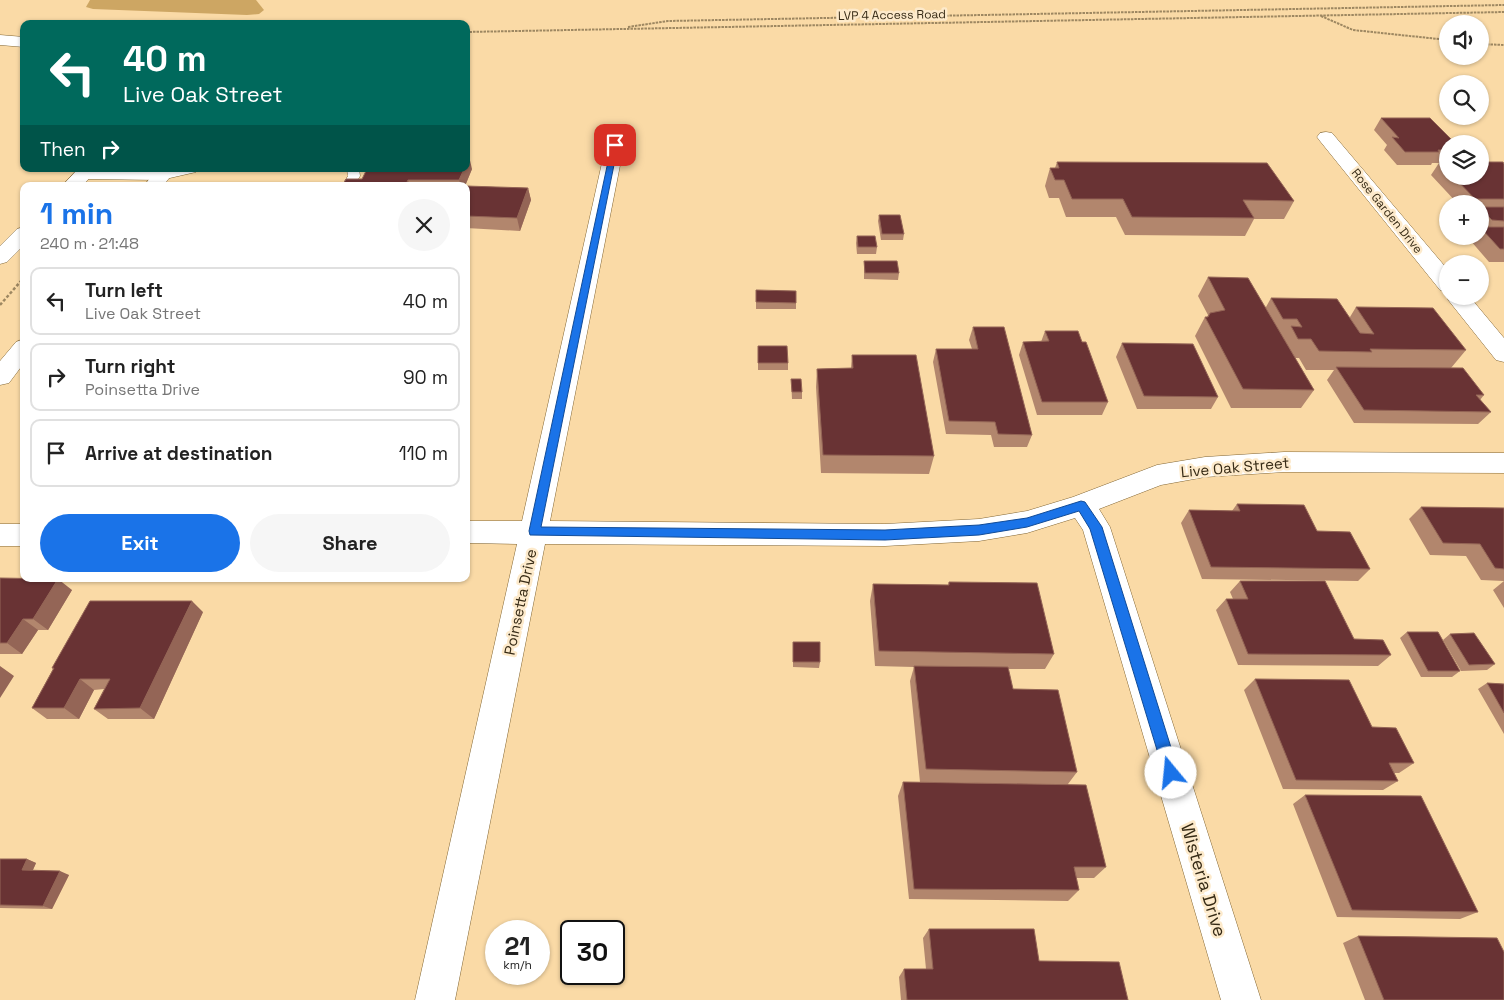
<!DOCTYPE html>
<html lang="en">
<head>
<meta charset="utf-8">
<style>
	:root { --surface:#fff; --page:#f6f6f6; --text:#222; --muted:#767676; --line:#e0e0e0; --accent:#1a73e8 }
	body { margin:0; font-family:"Space Grotesk",sans-serif; background:var(--page); color:var(--text); height:100vh; display:flex; flex-direction:column; font-size:19px; white-space:nowrap }
	* { box-sizing:border-box; margin:0 }
	p { font-size:16px; color:var(--muted) }
	.icon { flex:none; width:28px; height:28px; fill:none; stroke:currentColor; stroke-width:2; stroke-linecap:round; stroke-linejoin:round }
	.map { position:relative; flex:1; overflow:hidden }
	.panel { position:absolute; left:20px; top:182px; width:450px; height:400px; display:flex; flex-direction:column; background:var(--surface); border-radius:10px; box-shadow:0 1px 4px #0004 }
	.panel>* { flex:none }
	.top-card { position:absolute; left:20px; top:20px; width:450px; height:152px; border-radius:10px; box-shadow:0 1px 4px #0004; background:#00695c; color:#fff; overflow:hidden }
	.fabs { position:absolute; left:1439px; top:15px; display:grid; gap:10px }
	.fabs a { display:grid; place-items:center; width:50px; height:50px; border-radius:50%; background:var(--surface); box-shadow:0 1px 4px #0004; font-size:25px }
	.speed { position:absolute; left:485px; top:920px; display:flex; gap:10px; font-size:25px; font-weight:700; text-align:center }
	.speed>* { display:grid; place-content:center; width:65px; height:65px; border-radius:50%; background:var(--surface); box-shadow:0 1px 4px #0004; line-height:1 }
	.speed small { font-size:12px; font-weight:400 }
	.speed .limit { border:2px solid #111; border-radius:8px; background:#fff; color:#111 }
	.pin { position:absolute; display:grid; place-items:center; width:42px; height:42px; color:#fff; margin:-21px; border-radius:10px; box-shadow:0 2px 8px #0006 }
	.me { position:absolute; width:55px; margin:-28px; rotate:343deg; stroke-linejoin:round; filter:drop-shadow(0 0 4px #0008) }
	.turn { display:flex; align-items:center; gap:18px; height:105px; padding:0 20px; font-size:22px }
	.turn .icon { width:65px; height:65px; stroke-width:2.5 }
	.turn b { display:block; font-size:35px; line-height:42px }
	.then { display:flex; align-items:center; height:48px; padding:0 20px; background:#0003; gap:10px; font-size:19px }
	.round { display:grid; place-items:center; flex:none; width:52px; height:52px; border-radius:26px; background:var(--page) }
	.headline { display:flex; align-items:center; justify-content:space-between; height:85px; padding:0 20px }
	h1 { font-size:30px; font-weight:800; line-height:38px; color:var(--accent) }
	.primary-button { display:flex; gap:10px; margin-top:auto; padding:10px 20px }
	.primary-button a { flex:1; height:58px; border-radius:30px; background:var(--accent); color:#fff; font-size:20px; font-weight:800; line-height:58px; text-align:center }
	.primary-button a+a { background:var(--page); color:var(--text) }
	ul { padding:0; list-style:none }
	li { display:flex; align-items:center; gap:15px; height:68px; margin:0 10px 8px; padding:0 10px; border:2px solid var(--line); border-radius:10px }
	li div { flex:1 }
	li b { display:block; font-size:19px }
	li em { font-style:normal }
	.map>svg:first-child { display:block }
	.green { fill:#cda663 }
	.lines { fill:none; stroke-linecap:round; stroke-linejoin:round }
	.service-casing { stroke:#826634; stroke-width:1 }
	.minor-casing { stroke:#826634; stroke-width:1 }
	.tertiary-casing { stroke:#826634; stroke-width:1 }
	.path-far1 { stroke:#9d8761; stroke-width:2; stroke-dasharray:2.5 1; stroke-linecap:butt }
	.path { stroke:#9d8761; stroke-width:2.5; stroke-dasharray:3 2; stroke-linecap:butt }
	.service { fill:#fff; fill-rule:evenodd }
	.minor { fill:#fff; fill-rule:evenodd }
	.tertiary { fill:#fff; fill-rule:evenodd }
	.wall { fill:#b2866d }
	.shaded-wall { fill:#946556 }
	.building { fill:#693334; stroke:#946556 }
	.route { fill:#1a73e8; stroke:#114b97 }
	.labels { text-anchor:middle; dominant-baseline:central; stroke-width:5; stroke-linejoin:round; paint-order:stroke }
	.far-street-label { font-size:12px; fill:#362a15; stroke:#fdeacb }
	.street-label { font-size:15px; fill:#362a15; stroke:#fdeacb }
	.near-street-label { font-size:18px; fill:#362a15; stroke:#fdeacb }
</style>
</head>
<body>
<div class="map">
<svg width="1504" height="1000" viewBox="0 0 1504 1000">
	<rect width="100%" height="100%" fill="#fadaa6"/>
	<path class="green" d="M90 0H256L264 10 259 14 247 15 93 9 86 7Z"/>
	<g class="lines">
		<defs>
			<path id="service" d="M177 169H198L196 172 161 180 83 179 77 175 83 171 161 172Z
				M347 169H359L360 176 354 186H342L348 176Z"/>
			<path id="minor" d="M1326 132 1332 133 1448 270V292L1440 290 1320 141 1317 137 1320 133Z
				M615 140 621 141 624 145 550 521 885 524 979 519 1027 511 1073 497 1157 465 1205 457 1284 452 1504 453V473L1284 472 1205 477 1161 485 1099 509 1110 527 1261 1000H1221L1083 530 1075 518 1027 533 979 541 885 546 545 544 455 1000H415L517 544 466 543V521H522L606 145 609 141Z
				M1448 294V296H1469L1504 338V362L1496 360 1449 301 1446 296Z
				M0 524H24V546H0Z"/>
			<path id="tertiary" d="M0 35 24 37V47L0 45Z
				M78 169H98L82 186H62Z
				M157 169H176L163 186H144Z
				M24 227V245L7 262 0 264V246L17 229Z
				M24 339V363L9 383 0 385V361L16 342Z"/>
		</defs>
		<use href="#service" class="service-casing"/>
		<use href="#minor" class="minor-casing"/>
		<use href="#tertiary" class="tertiary-casing"/>
		<path class="path-far1" d="M1321 16 1353 30 1448 40
			M41 22 112 24
			M628 27 668 21 1504 5
			M466 32 1504 12
			M1480 44 1504 45"/>
		<path class="path" d="M0 305 21 281"/>
		<use href="#service" class="service"/>
		<use href="#minor" class="minor"/>
		<use href="#tertiary" class="tertiary"/>
	</g>
	<path class="wall" d="M1381 118 1448 144V176H1480L1504 164V262H1489L1470 240 1473 236H1480V204H1458L1431 175 1439 163H1432L1431 165H1397L1384 150 1387 145 1374 130Z
		M1057 162 1294 201 1284 219H1254L1245 236 1125 235 1116 217H1066L1059 198H1049L1045 186 1050 168H1055Z
		M472 169 465 186H342Z
		M466 186 528 188 531 200 520 231 466 228Z
		M879 215 904 234 903 240H881L878 221Z
		M857 236 877 247 876 254H857L856 243Z
		M864 261 899 273 898 280 864 279Z
		M1208 277 1266 307 1271 298 1350 317 1356 307 1466 350 1451 368 1484 395 1480 400 1491 412 1478 424 1354 423 1327 380 1334 370H1306L1299 358H1295L1314 390 1301 408H1231L1195 336 1205 317H1207L1208 315 1198 296Z
		M756 290 796 303V309H756Z
		M973 327 1032 435 1027 447H994L991 435 946 434 933 362 936 349H972L969 340Z
		M1045 331 1082 342 1108 402 1102 415H1037L1019 355 1023 342H1041Z
		M1122 343 1218 397 1211 409H1137L1116 357Z
		M758 346 788 363V370H758Z
		M852 355 934 456 929 474 821 473 816 387 817 369 851 368Z
		M791 379 802 392V399H792Z
		M1237 504 1317 531 1370 569 1358 581 1202 579 1181 523 1189 510 1232 511Z
		M1421 507 1504 508V608L1493 590 1504 581 1481 580 1466 556 1430 555 1409 519Z
		M0 578 72 590 48 630H38L22 654H0Z
		M1240 581 1354 639 1391 655 1378 666 1238 665 1216 610 1226 599H1233L1230 592Z
		M949 582 1054 654 1045 669H1008L1013 689 1077 772 1068 784 1106 867 1094 878H1076L1079 890 1068 901 909 899 898 796 903 782 977 783 920 782 910 681 914 667 875 666 870 601 873 584 948 585Z
		M203 612 154 719H108L94 709 104 689 94 690 79 719H47L32 708 53 669 52 668Z
		M1407 632 1460 671 1452 677H1421L1400 638Z
		M1450 634 1495 664 1487 670 1461 671 1443 640Z
		M793 642 820 662 819 668 793 667Z
		M1255 679 1414 763 1399 773H1394L1398 781 1383 790 1283 789 1244 690Z
		M1487 683 1504 684V734L1478 689Z
		M1305 795 1478 912 1460 919 1337 917 1293 804Z
		M0 859H27L36 863 33 870 69 875 52 909 0 908Z
		M929 929 1039 961 1128 1000H901L899 977 904 969H926L923 938Z
		M1358 936 1504 1000H1365L1343 943Z"/>
	<path class="shaded-wall" d="M469 156 472 169 465 186H461L459 180 464 169H466V163Z
		M408 180 410 186H405Z
		M528 188 531 200 520 231 517 218Z
		M58 579 72 590 48 630 33 619Z
		M192 601 203 612 154 719 140 708Z
		M23 619 38 630 22 654 7 643Z
		M0 666 14 676 0 698Z
		M80 679 94 690 79 719 64 708Z
		M27 859 36 863 31 874 22 870Z
		M60 871 69 875 52 909 43 906Z"/>
	<path class="building" d="M1381 118H1430L1453 141H1464L1466 144H1448V150H1438L1439 152H1405L1392 137 1399 138Z
		M466 156H469L466 163Z
		M1057 162 1267 163 1294 201 1243 200 1254 218 1132 217 1123 199H1072L1064 180H1055L1050 168H1059Z
		M1439 162H1448V171Z
		M1480 162H1503L1504 164V199H1475L1453 176H1480Z
		M367 169H464L459 180H408L405 186H342L346 179H362Z
		M466 186 528 188 517 218 466 216Z
		M1480 207H1504V221L1492 220 1480 208Z
		M879 215H900L904 234H882Z
		M1480 227H1504V249H1500Z
		M857 236H875L877 247H858Z
		M864 261H897L899 273H865Z
		M1208 277 1248 278 1314 390 1243 389 1205 317H1208L1210 313 1225 310Z
		M756 290 796 291V303L756 302Z
		M1271 298 1337 299 1360 333 1374 334 1356 307 1433 308 1466 350 1370 349 1372 352 1319 351 1311 339H1298L1291 326 1302 327 1297 319H1283Z
		M973 327H1004L1032 435 998 434 995 422 949 421 936 349H978Z
		M1045 331H1078L1082 342H1086L1108 402H1042L1023 342 1049 341Z
		M1122 343 1193 344 1218 397 1144 396Z
		M758 346H787L788 363H758Z
		M852 355H916L934 456 823 455 817 369 853 368Z
		M1336 367 1463 368 1484 395H1476L1491 412 1364 410Z
		M791 379H801L802 392H792Z
		M1237 504 1304 505 1317 531 1350 532 1370 569 1211 567 1189 510 1240 511Z
		M1421 507 1504 508V569L1495 568 1480 544 1443 543Z
		M0 578 58 579 33 619H23L7 643H0Z
		M1240 581H1325L1354 639 1383 640 1391 655 1248 654 1226 599H1248Z
		M949 582 1037 583 1054 654 879 651 873 584 949 585Z
		M90 601H192L140 708 94 709 110 679H80L64 708H32L54 668H52Z
		M1407 632H1438L1460 671H1428Z
		M1474 633 1495 664 1469 665 1450 634Z
		M793 642H820V662H793Z
		M914 666 1008 667 1013 689 1058 690 1077 772 926 769Z
		M1255 679 1349 680 1372 727 1396 728 1414 763H1389L1398 781 1296 780Z
		M1487 683 1504 684V713Z
		M903 782 1086 785 1106 867H1074L1079 890 914 889Z
		M1305 795 1421 796 1478 912 1352 910Z
		M0 859H27L22 870 60 871 43 906 0 905Z
		M929 929H1034L1039 961 1119 962 1128 1000H907L904 969H933Z
		M1358 936 1497 938 1504 952V1000H1384Z"/>
	<path class="route" d="M612 143 618 145 541 527 885 530 979 525 1027 518 1081 501 1085 502 1102 527 1179 773 1176 778 1171 780 1166 778 1164 773 1090 529 1079 511 1027 527 979 535 885 540 530 535 529 531Z"/>
	<g class="labels">
		<g class="far-street-label">
			<text transform="translate(892 15) rotate(-1)">LVP 4 Access Road</text>
			<text transform="translate(1387 211) rotate(51)">Rose Garden Drive</text>
		</g>
		<g class="street-label">
			<text transform="translate(1235 467) rotate(-5)">Live Oak Street</text>
			<text transform="translate(520 602) rotate(-78)">Poinsetta Drive</text>
		</g>
		<g class="near-street-label">
			<text transform="translate(1204 880) rotate(73)">Wisteria Drive</text>
		</g>
	</g>
</svg>
<div class="fabs">
<a><svg class="icon" aria-label="sound" viewBox="0 0 24 24"><path d="M4 9h4l5-4v14l-5-4H4zM17 9q2 3 0 6"/></svg></a>
<a><svg class="icon" aria-label="search" viewBox="0 0 24 24"><circle cx="10" cy="10" r="6"/><path d="M15 15l6 6"/></svg></a>
<a><svg class="icon" aria-label="layers" viewBox="0 0 24 24"><path d="M12 4l9 5-9 5-9-5zM3 14l9 5 9-5"/></svg></a>
<a>+</a>
<a>−</a>
</div>
<div class="speed"><div>21<small>km/h</small></div><div class="limit">30</div></div>
<div class="pin" style="left:615px;top:145px;background:#d93025"><svg class="icon" aria-label="arrive" viewBox="0 0 24 24"><path d="M6 21V4h12l-3 4 3 4H6"/></svg></div>
<svg class="me" style="left:1171px;top:773px" viewBox="-20 -20 40 40"><circle r="19" fill="#fff"/><path d="M0-13L10 11 0 6-10 11z" fill="#1a73e8"/></svg>
<div class="top-card">
<div class="turn"><svg class="icon" aria-label="left" viewBox="0 0 24 24"><path d="M17 20v-9H6M10 6l-5 5 5 5"/></svg><div><b>40 m</b>Live Oak Street</div></div>
<div class="then">Then<svg class="icon" aria-label="right" viewBox="0 0 24 24"><path d="M7 20v-9h11M14 6l5 5-5 5"/></svg></div>
</div>
<section class="panel">
<div class="headline"><div><h1>1 min</h1><p>240 m · 21:48</p></div><a class="round"><svg class="icon" aria-label="close" viewBox="0 0 24 24"><path d="M6 6l12 12M18 6L6 18"/></svg></a></div>
<ul>
<li><svg class="icon" aria-label="left" viewBox="0 0 24 24"><path d="M17 20v-9H6M10 6l-5 5 5 5"/></svg><div><b>Turn left</b><p>Live Oak Street</p></div><em>40 m</em></li>
<li><svg class="icon" aria-label="right" viewBox="0 0 24 24"><path d="M7 20v-9h11M14 6l5 5-5 5"/></svg><div><b>Turn right</b><p>Poinsetta Drive</p></div><em>90 m</em></li>
<li><svg class="icon" aria-label="arrive" viewBox="0 0 24 24"><path d="M6 21V4h12l-3 4 3 4H6"/></svg><div><b>Arrive at destination</b></div><em>110 m</em></li>
</ul>
<div class="primary-button"><a>Exit</a><a>Share</a></div>
</section>
</div>
</body>
</html>
